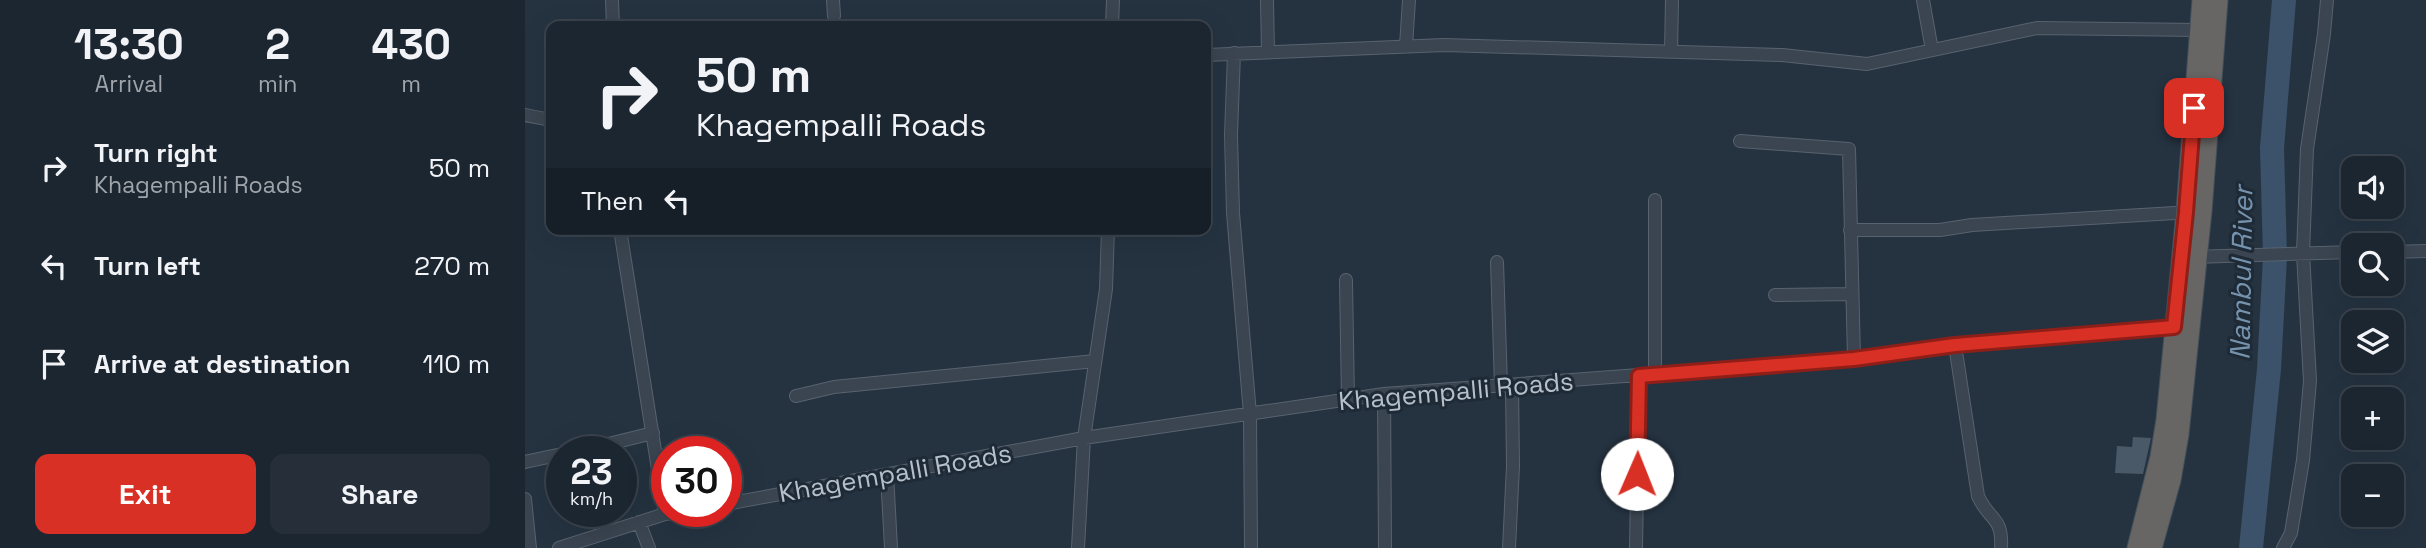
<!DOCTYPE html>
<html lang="en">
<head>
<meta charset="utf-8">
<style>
	:root { --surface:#1c2631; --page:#252e39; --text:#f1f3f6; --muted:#a0a5ab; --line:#3a434d; --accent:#d93025 }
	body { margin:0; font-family:"Space Grotesk",sans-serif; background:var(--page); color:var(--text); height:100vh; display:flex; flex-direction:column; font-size:26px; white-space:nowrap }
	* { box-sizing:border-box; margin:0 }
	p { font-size:23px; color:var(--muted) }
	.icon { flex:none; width:38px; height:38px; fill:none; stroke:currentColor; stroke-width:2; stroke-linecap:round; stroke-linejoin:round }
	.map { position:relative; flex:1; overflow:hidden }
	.panel { display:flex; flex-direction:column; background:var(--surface); width:525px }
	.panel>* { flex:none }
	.hud { position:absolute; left:21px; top:21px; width:665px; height:214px; border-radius:14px; box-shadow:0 7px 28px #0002,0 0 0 2px var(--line); background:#1c2631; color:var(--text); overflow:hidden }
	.controls { position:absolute; left:1816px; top:156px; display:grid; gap:14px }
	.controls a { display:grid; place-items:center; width:63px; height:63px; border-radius:14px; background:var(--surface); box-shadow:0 7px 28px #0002,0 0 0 2px var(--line); font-size:35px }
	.speed { position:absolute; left:21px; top:436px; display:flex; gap:14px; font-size:35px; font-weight:700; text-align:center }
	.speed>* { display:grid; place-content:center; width:91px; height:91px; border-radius:50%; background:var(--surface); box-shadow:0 7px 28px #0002,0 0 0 2px var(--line); line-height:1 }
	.speed small { font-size:18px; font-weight:400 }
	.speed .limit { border:10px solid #d22; background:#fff; color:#111 }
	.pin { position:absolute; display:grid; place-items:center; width:60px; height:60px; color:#fff; margin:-30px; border-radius:14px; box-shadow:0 4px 10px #0006 }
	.me { position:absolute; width:77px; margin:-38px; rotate:1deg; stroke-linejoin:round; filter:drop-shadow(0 0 5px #0008) }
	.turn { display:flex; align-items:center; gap:24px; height:147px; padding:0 35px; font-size:32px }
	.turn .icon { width:91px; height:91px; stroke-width:2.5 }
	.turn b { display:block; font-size:49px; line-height:60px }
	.then { display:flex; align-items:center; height:66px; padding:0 35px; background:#0003; gap:14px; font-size:26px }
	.eta { display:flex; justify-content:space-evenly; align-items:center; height:119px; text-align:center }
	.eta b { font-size:42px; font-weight:800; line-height:49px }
	.cta { display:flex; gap:14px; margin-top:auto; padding:14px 35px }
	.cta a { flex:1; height:80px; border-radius:14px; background:var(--accent); color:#fff; font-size:28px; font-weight:800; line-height:80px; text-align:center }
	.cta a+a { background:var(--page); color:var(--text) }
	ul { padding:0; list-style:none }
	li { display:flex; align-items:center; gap:21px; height:98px; padding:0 35px }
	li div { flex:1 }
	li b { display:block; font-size:26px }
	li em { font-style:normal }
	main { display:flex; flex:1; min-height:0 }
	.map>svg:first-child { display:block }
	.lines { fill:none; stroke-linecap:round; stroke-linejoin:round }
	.river { stroke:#3b526a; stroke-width:24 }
	.building { fill:#495967 }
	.minor-casing { stroke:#58636e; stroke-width:14 }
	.trunk-casing { stroke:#44505b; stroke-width:21 }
	.minor { stroke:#3a4551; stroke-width:12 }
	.trunk { stroke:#686664; stroke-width:19 }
	.route-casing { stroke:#8d1f18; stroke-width:18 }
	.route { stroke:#d93025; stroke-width:12 }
	.labels { text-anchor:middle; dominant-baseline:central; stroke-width:6; stroke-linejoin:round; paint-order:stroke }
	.street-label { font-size:26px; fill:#b6c0cb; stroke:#1e2a36 }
	.water-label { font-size:28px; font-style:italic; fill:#7693ae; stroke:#1e2a36 }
</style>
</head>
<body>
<main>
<section class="panel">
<div class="eta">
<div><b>13:30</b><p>Arrival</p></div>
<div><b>2</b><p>min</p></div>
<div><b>430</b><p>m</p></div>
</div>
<ul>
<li><svg class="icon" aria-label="right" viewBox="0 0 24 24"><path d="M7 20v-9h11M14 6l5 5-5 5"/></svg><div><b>Turn right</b><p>Khagempalli Roads</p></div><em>50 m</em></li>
<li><svg class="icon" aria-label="left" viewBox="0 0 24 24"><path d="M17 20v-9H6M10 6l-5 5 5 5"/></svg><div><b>Turn left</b></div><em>270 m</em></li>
<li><svg class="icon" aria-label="arrive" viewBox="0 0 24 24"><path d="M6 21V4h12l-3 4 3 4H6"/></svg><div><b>Arrive at destination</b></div><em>110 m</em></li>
</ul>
<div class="cta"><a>Exit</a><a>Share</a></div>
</section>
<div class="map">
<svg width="1901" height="548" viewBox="0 0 1901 548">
	<rect width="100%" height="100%" fill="#253341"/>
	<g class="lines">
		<path class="river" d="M1726 548 1744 369 1750 257 1747 148 1759 0"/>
	</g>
	<path class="building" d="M1608 437 1626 438 1618 474 1590 473 1592 446 1607 447Z"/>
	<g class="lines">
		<defs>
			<path id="minor" d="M87 0 88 26
				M308 0 309 16
				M742 0 743 52
				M1398 0 1407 50
				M587 26 588 0
				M881 46 884 0
				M1146 52 1147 0
				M709 53 706 135 708 213 725 414 726 548
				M681 55 919 45 1257 55 1342 64 1512 28 1674 30
				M0 115 26 120
				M1215 141 1324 149 1329 359
				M95 229 140 514
				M1325 230H1415L1447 225 1667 212
				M1867 252 1901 251
				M1668 257 1829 252
				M972 262 976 386
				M821 280 823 400
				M1250 295 1327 294
				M1430 345 1453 496C1464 521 1478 516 1476 548
				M1130 374V200
				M859 394 860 548
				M271 396 309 387 570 361
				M51 452 128 433
				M0 462 37 454
				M362 474 366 548
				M0 499 5 548
				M201 504 559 438 859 394 1329 359 1430 345 1655 327
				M114 522 124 548
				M34 548 140 514 160 511
				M553 548 559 438 581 289 583 229
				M984 548 988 466 987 386
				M1111 548 1114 376
				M1758 548 1766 533 1778 460 1785 381 1778 253 1782 149 1799 34 1802 0"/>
			<path id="trunk" d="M1612 548 1635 457 1641 420 1661 212 1677 0
				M1627 548 1646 480 1654 434 1677 211 1693 0"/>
		</defs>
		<use href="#minor" class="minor-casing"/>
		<use href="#trunk" class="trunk-casing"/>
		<use href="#minor" class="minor"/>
		<use href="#trunk" class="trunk"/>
	</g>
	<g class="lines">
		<defs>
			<path id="route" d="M1112 474 1114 376 1329 359 1430 345 1649 327 1661 212 1669 108"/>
		</defs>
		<use href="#route" class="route-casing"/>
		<use href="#route" class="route"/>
	</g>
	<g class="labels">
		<g class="street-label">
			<text transform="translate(931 391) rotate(-5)">Khagempalli Roads</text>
			<text transform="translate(370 473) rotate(-10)">Khagempalli Roads</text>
		</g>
		<g class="water-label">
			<text transform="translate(1716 273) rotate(-89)">Nambul River</text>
		</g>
	</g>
</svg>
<div class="controls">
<a><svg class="icon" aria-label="sound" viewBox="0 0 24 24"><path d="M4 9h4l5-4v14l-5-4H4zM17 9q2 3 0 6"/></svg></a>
<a><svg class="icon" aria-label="search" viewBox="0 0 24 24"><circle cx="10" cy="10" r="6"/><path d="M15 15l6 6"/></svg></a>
<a><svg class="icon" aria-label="layers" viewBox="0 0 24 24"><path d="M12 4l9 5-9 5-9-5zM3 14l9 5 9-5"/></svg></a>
<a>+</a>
<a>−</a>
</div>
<div class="speed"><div>23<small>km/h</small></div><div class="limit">30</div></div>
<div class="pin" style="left:1669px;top:108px;background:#d93025"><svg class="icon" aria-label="arrive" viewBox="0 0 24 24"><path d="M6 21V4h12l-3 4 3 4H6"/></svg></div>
<svg class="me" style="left:1112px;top:474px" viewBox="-20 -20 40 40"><circle r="19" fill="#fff"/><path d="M0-13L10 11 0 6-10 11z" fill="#d93025"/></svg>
<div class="hud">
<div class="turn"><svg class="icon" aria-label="right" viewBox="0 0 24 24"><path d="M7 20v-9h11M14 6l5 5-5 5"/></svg><div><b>50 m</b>Khagempalli Roads</div></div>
<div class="then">Then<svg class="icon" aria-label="left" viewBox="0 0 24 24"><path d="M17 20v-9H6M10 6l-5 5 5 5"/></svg></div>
</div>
</div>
</main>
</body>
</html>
